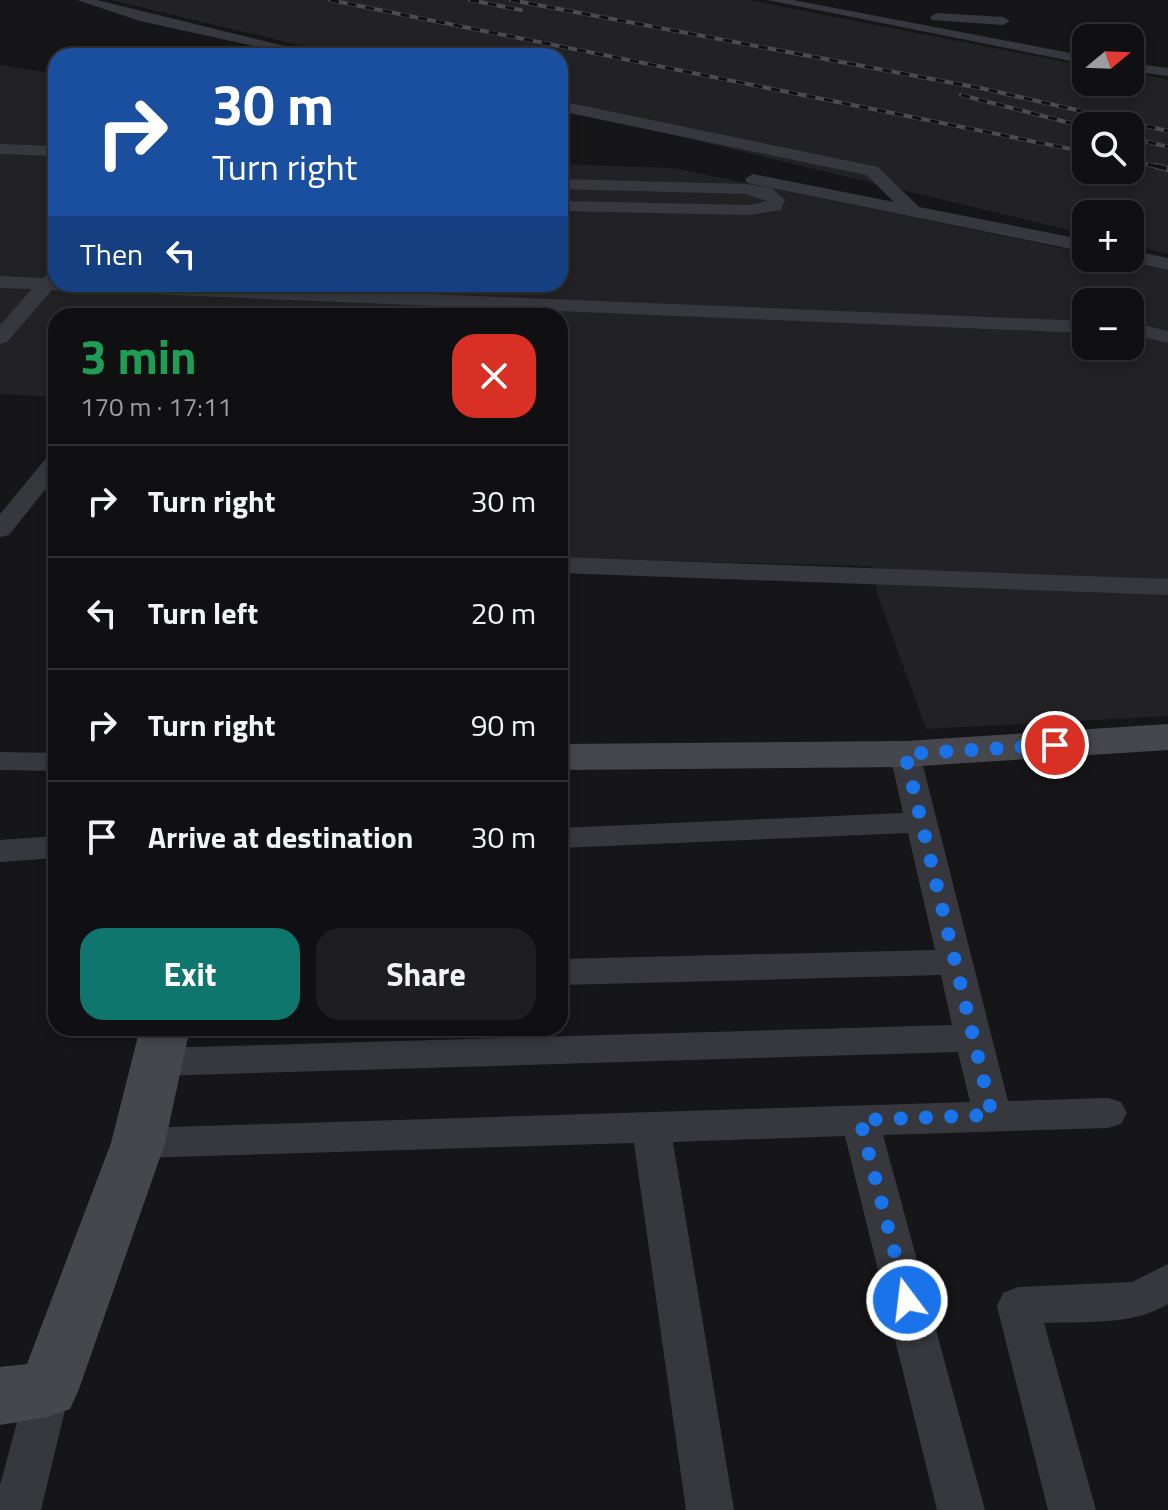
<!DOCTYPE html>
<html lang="en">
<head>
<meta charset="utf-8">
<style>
	:root { --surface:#101012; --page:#1e1e20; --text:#f1f3f6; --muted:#9c9d9f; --line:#303032; --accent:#0f766e }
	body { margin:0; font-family:"Titillium Web",sans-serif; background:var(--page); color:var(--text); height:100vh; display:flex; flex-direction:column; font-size:30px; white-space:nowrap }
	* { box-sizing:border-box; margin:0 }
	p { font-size:26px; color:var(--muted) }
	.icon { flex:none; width:44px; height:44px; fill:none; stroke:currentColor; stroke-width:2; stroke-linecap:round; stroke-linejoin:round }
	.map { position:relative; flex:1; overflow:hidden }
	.side { position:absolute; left:48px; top:308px; width:520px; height:728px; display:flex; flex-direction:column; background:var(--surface); border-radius:24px; box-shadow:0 4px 12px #0003,0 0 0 2px var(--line) }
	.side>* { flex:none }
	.hud { position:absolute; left:48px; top:48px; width:520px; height:244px; border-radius:24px; box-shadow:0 4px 12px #0003,0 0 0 2px var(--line); background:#1a4fa0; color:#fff; overflow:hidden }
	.needle { width:52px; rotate:71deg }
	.fabs { position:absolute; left:1072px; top:24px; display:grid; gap:16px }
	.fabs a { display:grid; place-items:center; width:72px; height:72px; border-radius:16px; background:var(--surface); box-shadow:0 4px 12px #0003,0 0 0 2px var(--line); font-size:40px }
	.pin { position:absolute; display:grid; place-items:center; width:68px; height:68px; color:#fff; margin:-34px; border:4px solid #fff; border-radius:50%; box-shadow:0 2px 8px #0007 }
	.me { position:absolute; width:88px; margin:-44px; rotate:345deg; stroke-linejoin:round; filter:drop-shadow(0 0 6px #0008) }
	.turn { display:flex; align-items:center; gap:28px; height:168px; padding:0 32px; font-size:36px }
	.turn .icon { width:104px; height:104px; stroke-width:2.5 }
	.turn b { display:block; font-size:56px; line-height:68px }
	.then { display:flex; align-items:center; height:76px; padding:0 32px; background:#0003; gap:16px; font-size:30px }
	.round { display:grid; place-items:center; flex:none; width:84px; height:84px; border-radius:24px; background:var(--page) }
	.summary { display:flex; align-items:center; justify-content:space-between; height:136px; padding:0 32px }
	h1 { font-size:48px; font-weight:700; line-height:60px; color:#1e9e55 }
	.primary-button { display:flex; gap:16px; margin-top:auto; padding:16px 32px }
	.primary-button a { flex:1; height:92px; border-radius:24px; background:var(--accent); color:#fff; font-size:32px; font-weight:700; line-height:92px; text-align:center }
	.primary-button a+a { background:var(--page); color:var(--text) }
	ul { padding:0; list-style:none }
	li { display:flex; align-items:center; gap:24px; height:112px; padding:0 32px; border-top:2px solid var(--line) }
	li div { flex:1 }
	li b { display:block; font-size:30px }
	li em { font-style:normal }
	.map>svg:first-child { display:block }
	.built { fill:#222225; fill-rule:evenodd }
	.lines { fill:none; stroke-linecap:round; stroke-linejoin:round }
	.street { fill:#37383d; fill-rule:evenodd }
	.secondary { fill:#45474d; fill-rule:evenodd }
	.rail-far1-casing { stroke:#4a4c52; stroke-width:4 }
	.rail-casing { stroke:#4a4c52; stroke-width:6 }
	.rail-far1 { stroke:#111113; stroke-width:3; stroke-dasharray:9; stroke-linecap:butt }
	.rail { stroke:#111113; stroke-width:4; stroke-dasharray:11; stroke-linecap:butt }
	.route { stroke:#1a73e8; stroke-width:14; stroke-dasharray:0 25.2 }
</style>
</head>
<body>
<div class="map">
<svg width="1168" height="1510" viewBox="0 0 1168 1510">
	<rect width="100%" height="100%" fill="#161618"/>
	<path class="built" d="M111 0H749L1086 66V82H1130V73L1168 79V254L1130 244V214H1086V234L560 108V56H345ZM1086 126H1130V170H1086Z
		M0 65 56 74V284H560V164L673 168 1086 253V258H1110L1168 270V716L926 729 878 596 872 566 560 558V316H56V397L0 394ZM1086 302H1130V346H1086Z"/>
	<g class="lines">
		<path class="street" d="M77 0H97L326 56H300L140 21Z
			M767 0H793L1086 56V64Z
			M937 13 1003 17 1010 21 1003 25 932 20 930 17Z
			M1130 63 1168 68V76L1130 71Z
			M560 101 878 167 919 207 1086 240V252L747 183 745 179 753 174 894 202 866 175 560 111Z
			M0 144 56 146V156L0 154Z
			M560 179 746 184 772 188 785 200 781 210 750 215 560 211V201L750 205 767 201 746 194 560 189Z
			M1130 250 1168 258V270L1123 260 1130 258Z
			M55 269 56 284H189L1086 321V333L52 290 7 342 0 344V325L32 289 0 288V276L42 278Z
			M1130 322 1168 331V343L1130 334Z
			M56 454V476L9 535 0 537V514L48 456Z
			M560 557 1168 579V595L560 573Z
			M905 745 916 747 920 754 1008 1101 1108 1098 1121 1102 1127 1113 1121 1124 1108 1128 883 1135 985 1510H937L845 1136 673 1142 734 1510H686L634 1143 138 1158 124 1154 119 1143 124 1132 138 1128 970 1102 958 1052 157 1076 144 1072 138 1062 144 1052 157 1048 952 1025 941 975 560 985V959L935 950 908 833 560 848V828L903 813 890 754 894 747Z
			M0 752 56 753V771L0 770Z
			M56 836V858L0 862V840Z
			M1168 1264V1304C1132 1326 1086 1321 1044 1323L1096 1510H1048L997 1306 1003 1293 1018 1287 1132 1282Z
			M48 1369 64 1375 70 1389 41 1510H0V1485L26 1389 32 1375Z"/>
		<path class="secondary" d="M1168 724V750L905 767 560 770V744L905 741Z
			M140 1028H190L165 1143 79 1389 70 1409 48 1417 0 1425V1367L27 1364 111 1143Z"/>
		<defs>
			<path id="rail-far1" d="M330 0 1086 152
				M470 0 521 10
				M511 0 985 89 1168 131
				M961 95 1086 127
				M1130 137 1168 147
				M1130 161 1165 168"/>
			<path id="rail" d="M1156 166 1168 169"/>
		</defs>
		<use href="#rail-far1" class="rail-far1-casing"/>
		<use href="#rail" class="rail-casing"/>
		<use href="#rail-far1" class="rail-far1"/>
		<use href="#rail" class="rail"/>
	</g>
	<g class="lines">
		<path class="route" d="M907 1300 860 1120 992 1115 905 754 1055 745"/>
	</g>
</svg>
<div class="fabs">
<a><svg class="needle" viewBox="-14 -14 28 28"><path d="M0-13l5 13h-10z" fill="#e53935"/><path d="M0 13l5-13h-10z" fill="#9c9d9f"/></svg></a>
<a><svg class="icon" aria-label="search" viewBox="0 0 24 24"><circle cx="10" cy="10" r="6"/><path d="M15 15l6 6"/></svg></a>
<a>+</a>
<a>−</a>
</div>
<div class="pin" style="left:1055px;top:745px;background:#d93025"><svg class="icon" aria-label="arrive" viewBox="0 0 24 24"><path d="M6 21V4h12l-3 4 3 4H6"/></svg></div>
<svg class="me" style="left:907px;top:1300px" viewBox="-20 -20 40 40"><circle r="17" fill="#1a73e8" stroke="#fff" stroke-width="3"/><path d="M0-11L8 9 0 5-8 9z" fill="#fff"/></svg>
<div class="hud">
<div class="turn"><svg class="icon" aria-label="right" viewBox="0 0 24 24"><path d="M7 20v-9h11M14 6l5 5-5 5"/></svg><div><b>30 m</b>Turn right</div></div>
<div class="then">Then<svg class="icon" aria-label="left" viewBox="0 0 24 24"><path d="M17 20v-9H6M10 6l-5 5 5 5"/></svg></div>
</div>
<section class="side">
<div class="summary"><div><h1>3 min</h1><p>170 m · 17:11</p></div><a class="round" style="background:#d93025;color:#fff"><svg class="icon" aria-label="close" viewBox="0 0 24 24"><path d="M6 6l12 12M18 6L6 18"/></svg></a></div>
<ul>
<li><svg class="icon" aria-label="right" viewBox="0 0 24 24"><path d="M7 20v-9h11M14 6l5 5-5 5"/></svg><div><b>Turn right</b></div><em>30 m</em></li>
<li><svg class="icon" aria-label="left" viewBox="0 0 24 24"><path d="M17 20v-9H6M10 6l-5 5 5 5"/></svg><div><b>Turn left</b></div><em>20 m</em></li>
<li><svg class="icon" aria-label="right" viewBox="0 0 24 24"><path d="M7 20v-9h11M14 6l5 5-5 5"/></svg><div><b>Turn right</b></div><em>90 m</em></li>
<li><svg class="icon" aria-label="arrive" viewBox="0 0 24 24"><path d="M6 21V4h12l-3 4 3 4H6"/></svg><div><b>Arrive at destination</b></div><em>30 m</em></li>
</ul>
<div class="primary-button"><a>Exit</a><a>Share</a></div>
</section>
</div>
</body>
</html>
